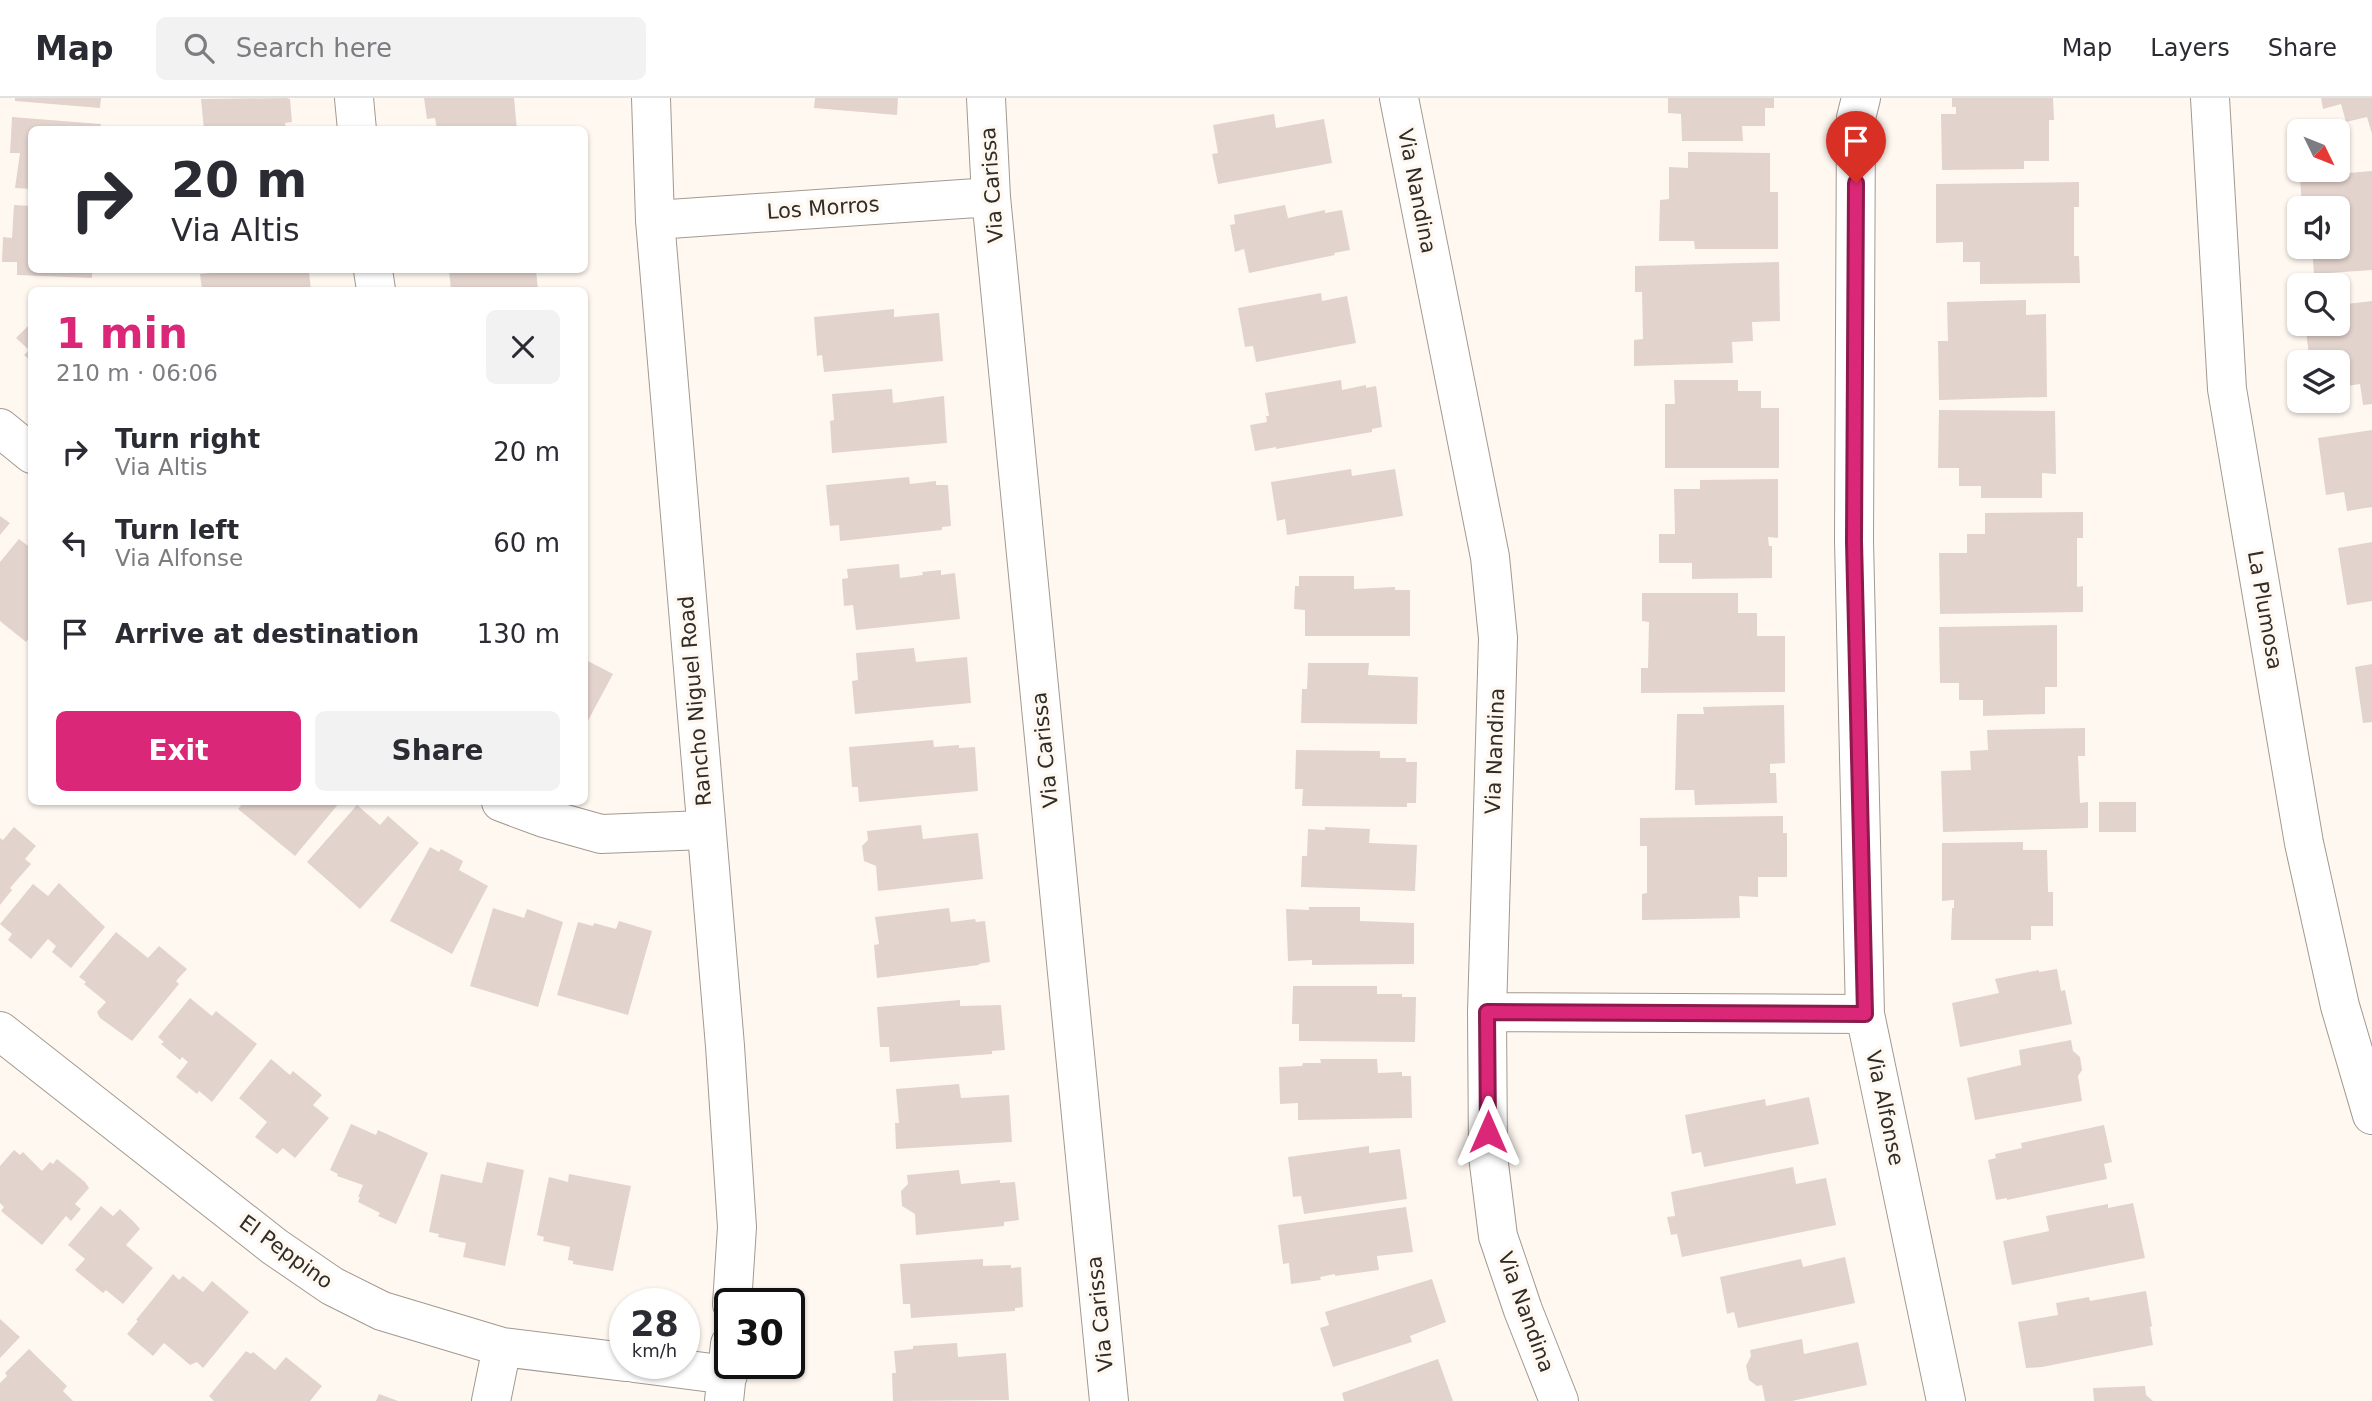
<!DOCTYPE html>
<html lang="en">
<head>
<meta charset="utf-8">
<style>
	:root { --surface:#fff; --page:#f2f2f3; --text:#2b2b33; --muted:#7c7c81; --line:#e1e1e2; --accent:#db2777 }
	body { margin:0; font-family:"DejaVu Sans",sans-serif; background:var(--page); color:var(--text); height:100vh; display:flex; flex-direction:column; font-size:26px; white-space:nowrap }
	* { box-sizing:border-box; margin:0 }
	p { font-size:23px; color:var(--muted) }
	.icon { flex:none; width:38px; height:38px; fill:none; stroke:currentColor; stroke-width:2; stroke-linecap:round; stroke-linejoin:round }
	.map { position:relative; flex:1; overflow:hidden }
	.drawer { position:absolute; left:28px; top:189px; width:560px; height:518px; display:flex; flex-direction:column; background:var(--surface); border-radius:10px; box-shadow:0 2px 5px #0004 }
	.drawer>* { flex:none }
	.banner { position:absolute; left:28px; top:28px; width:560px; height:147px; border-radius:10px; box-shadow:0 2px 5px #0004; background:#fff; color:var(--text); overflow:hidden }
	.needle { width:46px; rotate:133deg }
	.controls { position:absolute; left:2287px; top:21px; display:grid; gap:14px }
	.controls a { display:grid; place-items:center; width:63px; height:63px; border-radius:10px; background:var(--surface); box-shadow:0 2px 5px #0004; font-size:35px }
	.speed { position:absolute; left:609px; top:1190px; display:flex; gap:14px; font-size:35px; font-weight:700; text-align:center }
	.speed>* { display:grid; place-content:center; width:91px; height:91px; border-radius:50%; background:var(--surface); box-shadow:0 2px 5px #0004; line-height:1 }
	.speed small { font-size:18px; font-weight:400 }
	.speed .limit { border:4px solid #111; border-radius:10px; background:#fff; color:#111 }
	.pin { position:absolute; display:grid; place-items:center; width:60px; height:60px; color:#fff; margin:-72px -30px; border-radius:50% 50% 50% 0; rotate:-45deg; box-shadow:0 0 7px #0007 }
	.pin .icon { rotate:45deg }
	.me { position:absolute; width:77px; margin:-38px; rotate:0deg; stroke-linejoin:round; filter:drop-shadow(0 0 5px #0008) }
	.turn { display:flex; align-items:center; gap:24px; height:147px; padding:0 28px; font-size:32px }
	.turn .icon { width:91px; height:91px; stroke-width:2.5 }
	.turn b { display:block; font-size:49px; line-height:60px }
	.round { display:grid; place-items:center; flex:none; width:74px; height:74px; border-radius:10px; background:var(--page) }
	.head { display:flex; align-items:center; justify-content:space-between; height:119px; padding:0 28px }
	h1 { font-size:42px; font-weight:800; line-height:52px; color:var(--accent) }
	.cta { display:flex; gap:14px; margin-top:auto; padding:14px 28px }
	.cta a { flex:1; height:80px; border-radius:10px; background:var(--accent); color:#fff; font-size:28px; font-weight:800; line-height:80px; text-align:center }
	.cta a+a { background:var(--page); color:var(--text) }
	ul { padding:0; list-style:none }
	li { display:flex; align-items:center; gap:21px; height:91px; padding:0 28px }
	li div { flex:1 }
	li b { display:block; font-size:26px }
	li em { font-style:normal }
	header { display:flex; align-items:center; gap:42px; box-sizing:border-box; height:98px; padding:0 35px; background:var(--surface); border-bottom:2px solid var(--line) }
	header strong { font-size:33px }
	nav { display:flex; gap:38px; margin-inline-start:auto; font-size:24px }
	.search { width:490px; height:63px; background:var(--page); display:flex; align-items:center; gap:18px; box-sizing:border-box; padding:0 24px; border-radius:10px; color:var(--muted); font-size:26px }
	.map>svg:first-child { display:block }
	.building { fill:#e3d3cd }
	.lines { fill:none; stroke-linecap:round; stroke-linejoin:round }
	.minor-casing { stroke:#a3998e; stroke-width:40 }
	.tertiary-casing { stroke:#a3998e; stroke-width:40 }
	.minor { stroke:#fff; stroke-width:38 }
	.tertiary { stroke:#fff; stroke-width:38 }
	.route-casing { stroke:#8e194d; stroke-width:18 }
	.route { stroke:#db2777; stroke-width:12 }
	.labels { text-anchor:middle; dominant-baseline:central; stroke-width:7; stroke-linejoin:round; paint-order:stroke }
	.street-label { font-size:21px; fill:#302c28; stroke:#fff8f1 }
</style>
</head>
<body>
<header>
<strong>Map</strong>
<div class="search"><svg class="icon" aria-label="search" viewBox="0 0 24 24"><circle cx="10" cy="10" r="6"/><path d="M15 15l6 6"/></svg>Search here</div>
<nav><a>Map</a><a>Layers</a><a>Share</a></nav>
</header>
<div class="map">
<svg width="2372" height="1303" viewBox="0 0 2372 1303">
	<rect width="100%" height="100%" fill="#fff8f1"/>
	<path class="building" d="M15 0H101L100 10 15 3Z
		M286 0 290 1 292 24 285 25 286 32H204L201 1Z
		M424 0H514L517 32H437L435 20 427 21Z
		M815 0H898L897 17 814 10Z
		M1668 0H1774V10H1765V28H1742L1743 43H1682L1681 16 1668 15Z
		M1952 0H2053L2054 22H2049V63H2024V71L1942 72 1941 16H1956V9H1952Z
		M2321 0H2372V36L2367 19 2346 24 2341 6 2323 11Z
		M1274 16 1276 30 1324 21 1332 65 1218 86 1212 56 1218 55 1213 27Z
		M12 19 101 26 100 32H32V91L15 90 20 55H10Z
		M1688 54 1770 55V94H1778V151H1695L1694 143H1659L1660 102 1669 101V69L1688 70Z
		M2372 73V172L2314 176 2312 149H2338V110H2302L2300 79Z
		M2079 84V109H2074V158H2079L2080 185 1980 186V164H1963V144L1936 145V86Z
		M14 107 32 108V172H92V180L17 177V164H2L3 139 12 140Z
		M1285 107 1288 120 1325 112V115L1342 112 1350 152 1334 155 1335 157 1249 175 1244 151 1235 154 1230 127 1235 126 1234 117Z
		M1779 164 1780 223 1752 224 1753 243 1732 244 1733 265 1634 268V242L1643 241 1642 194H1635V168Z
		M243 172H306L309 174 311 192H202L200 176Z
		M449 172H536L538 192H451Z
		M1321 195 1322 203 1347 198 1356 245 1256 264 1253 248 1245 249 1238 210Z
		M2026 202V217L2046 216 2047 299 1939 302 1938 243H1948L1947 204Z
		M2372 203V306L2363 307 2360 286 2341 289 2338 264H2310L2305 226H2338V207Z
		M894 211V219L939 215 943 263 824 274 822 257 817 258 814 219Z
		M32 224V264L24 257 29 252 16 240Z
		M1341 282 1342 292 1366 287V290L1376 288 1382 329 1372 331V334L1276 351V349L1255 353 1250 327 1267 324 1266 318H1269L1265 295Z
		M1674 282H1738V293H1761V310H1779V370H1665V306H1675Z
		M892 291 893 305 944 298 947 345 832 355 830 323 834 322 832 296Z
		M1939 312 2055 313 2056 376 2042 375V400H1981V388H1959V370H1938Z
		M2372 332V409L2347 413 2344 394 2326 397 2318 340Z
		M1351 371 1352 378 1395 371 1403 418 1287 437 1285 421 1277 423 1271 384Z
		M909 379 910 386 936 383V387H948L951 428 942 429V432L840 443 839 427 830 428 826 387Z
		M1778 381V440L1768 439 1769 448H1772V480L1692 481V465H1659V436H1675L1674 391H1700V382Z
		M2083 414V440H2077V489L2083 488V514L1940 516 1939 455H1967V436H1985V415Z
		M0 418 10 425 0 437Z
		M19 441 32 451V536L26 544 0 523V464Z
		M2372 444V503L2347 507 2338 450Z
		M899 466 900 480 923 477 922 474 941 472V477L955 475 960 521 856 532 853 507 844 508 842 481 848 480 847 471Z
		M1299 478H1354V491L1395 489V492H1410V538H1305V512L1294 511 1295 488H1299Z
		M1642 495H1738V515H1757V538H1785V594L1641 595V570H1648L1649 524 1642 523Z
		M2057 527V589H2045V616L1983 618V602H1959V585H1940L1939 529Z
		M914 550 916 564 967 559 971 605 855 616 852 583 858 582 856 555Z
		M584 561 613 576 584 630Z
		M1308 565H1369L1368 577 1418 579 1417 626 1301 625 1302 591H1307Z
		M2372 566V624L2363 625 2355 569Z
		M1784 607 1785 665 1770 666V675H1776L1777 705 1695 707 1694 692H1675L1677 616H1704L1703 609Z
		M2085 630V658H2078L2080 705 2088 704V730L1943 734 1941 673 1971 672 1970 653 1988 652 1987 632Z
		M933 642 934 649 959 647V650L975 649 978 693 859 704 858 689H852L849 649Z
		M1296 652 1380 653V660H1406V664H1417L1416 705H1407V709L1302 708 1303 691H1295Z
		M244 704H340L295 758 238 711Z
		M2099 704H2136V734H2099Z
		M357 707 380 727 388 718 419 745 360 811 307 764Z
		M1783 718V735H1787V779H1758V799L1739 798 1740 820 1642 822V796L1647 795V748H1640V720Z
		M921 727 923 741 978 735 983 781 878 793 876 768 864 763 862 748 868 742 867 733Z
		M14 729 36 748 25 761 31 766 10 790 12 792 0 807V740L3 742Z
		M1325 729 1370 731 1369 745 1417 747 1415 793 1301 789 1302 758H1307L1308 731 1325 732Z
		M2023 744V752H2047L2048 794H2053V828H2031V842H1951L1952 810H1954V802L1942 803V745Z
		M430 749 439 754 441 751 463 763 459 772 488 788 452 856 390 823Z
		M59 785 105 829 71 870 52 854 56 848 48 841 31 861 8 842 12 836 0 826 33 786 48 798Z
		M1309 809H1360V823L1414 825V866L1312 867V862L1288 863 1286 811 1309 812Z
		M493 810 524 820 527 811 563 824 538 909 470 888Z
		M949 810 951 824 975 821 976 824 985 823 990 864 979 866V867L877 880 874 847 879 846 875 819Z
		M619 823 652 833 628 917 557 897 578 824 593 828 594 825 616 831Z
		M116 834 148 860 159 848 187 871 176 883 179 886 132 943 100 920 97 914 106 904 84 886 86 884 79 879Z
		M2057 871 2061 893 2065 892 2072 926 1960 949 1952 905 1999 895 1995 881 2039 872V874Z
		M1293 888H1377V896H1402V899H1416L1415 944 1299 943V926H1292Z
		M190 900 212 918 216 913 257 946 212 1004 199 993 197 996 176 979 188 964 182 959 180 962 161 946 164 944 158 939Z
		M960 902V908L1001 907 1005 952 992 953V956L890 964 889 949H880L877 909Z
		M2071 942 2073 953 2080 959 2082 972 2078 978 2082 1003 1975 1022 1967 980 2021 967 2019 952Z
		M271 961 290 977 293 973 322 997 313 1007 329 1020 295 1060 283 1050 277 1056 255 1039 267 1024 239 1000Z
		M1320 961H1377L1378 975 1402 974V978H1411L1412 1020 1298 1022V1005L1280 1006 1279 969 1302 968 1303 965H1321Z
		M959 986 961 1000 1009 997 1012 1044 896 1051 895 1025H899L896 991Z
		M1809 999 1819 1046 1704 1069 1701 1054 1692 1056 1685 1017 1765 1001 1766 1008Z
		M351 1026 376 1037 378 1032 428 1055 396 1126 378 1118 380 1115 358 1104 360 1099H358L363 1087 337 1078 338 1076 330 1072Z
		M2104 1027 2112 1064 2104 1066 2107 1081 2007 1102V1100L1996 1102 1988 1062 1996 1060 1995 1056 2022 1050 2021 1045Z
		M1369 1048V1055L1400 1051 1407 1101 1304 1116 1301 1098 1293 1099 1288 1059Z
		M14 1052 20 1057 23 1054 42 1073 50 1064 53 1066 57 1061 85 1084 89 1090 75 1106 81 1111 71 1123 66 1118 42 1147 1 1113 4 1109 0 1105V1068Z
		M487 1064 524 1072 505 1168 463 1159 466 1145 438 1139 439 1136 429 1134 441 1076 482 1085Z
		M1793 1069 1796 1086 1826 1080 1836 1127 1682 1159 1677 1136 1671 1137 1667 1119 1675 1118 1671 1094Z
		M959 1072 961 1086 1000 1082V1085L1015 1084 1019 1122 1004 1124V1128L916 1137 915 1116 902 1108 901 1093 908 1086 907 1077Z
		M569 1076 631 1088 613 1173 573 1166V1163L568 1162 570 1149 543 1143 544 1139 537 1137 549 1079 568 1084Z
		M2133 1105 2145 1160 2012 1187 2003 1143 2049 1133 2046 1118 2108 1106V1110Z
		M101 1108 113 1118 120 1111 134 1124 140 1131 126 1147 153 1170 123 1206 106 1192 103 1195 75 1172 85 1161 68 1147Z
		M1406 1109 1413 1154 1377 1158 1379 1172 1335 1178V1176L1320 1179 1321 1182 1291 1186 1289 1165 1283 1166 1278 1127Z
		M1845 1159 1855 1205 1738 1230 1734 1214 1727 1216 1720 1179 1801 1161 1803 1169Z
		M983 1161V1168L1011 1167V1170L1021 1169 1023 1209 1015 1210V1213L911 1220 910 1206H903L900 1166Z
		M173 1176 179 1182 183 1178 203 1194 212 1183 249 1214 203 1270 197 1264 190 1267 164 1245 153 1258 127 1236 138 1223 136 1222Z
		M1432 1181 1446 1224 1410 1238 1412 1244 1333 1269 1320 1230 1329 1227 1325 1214Z
		M2146 1193 2152 1228 2150 1229 2153 1247 2042 1269 2026 1270 2018 1224 2058 1217 2056 1205 2089 1199 2090 1203Z
		M0 1221 20 1239 0 1260Z
		M1802 1241 1804 1256 1858 1244 1867 1287 1792 1303H1765L1762 1287 1757 1288 1749 1282 1746 1268 1751 1258 1750 1252Z
		M957 1245 958 1259 1006 1255 1009 1302 893 1303 892 1275H896L894 1253 913 1251V1248Z
		M29 1251 67 1288 63 1293 73 1303H0V1285L7 1278 5 1275Z
		M246 1253 251 1256 253 1254 275 1272 286 1259 322 1288 310 1303H214L209 1298Z
		M1438 1261 1453 1303H1344L1342 1295Z
		M2145 1288 2146 1297 2153 1303H2094L2093 1290Z
		M379 1296 398 1303H376Z"/>
	<g class="lines">
		<defs>
			<path id="minor" d="M354 0 357 32
				M986 0 991 99 1109 1303
				M1399 0 1490 459 1498 540 1487 914 1488 1058 1498 1138 1523 1212 1559 1303
				M1861 0 1856 20 1854 443 1865 916 1946 1303
				M2210 0 2227 291 2304 745 2340 908 2372 1017
				M655 122 991 99
				M373 172 376 192
				M0 330 32 356
				M501 704 544 720 601 736 705 732
				M1487 914 1865 916
				M0 933 275 1149 332 1188 382 1213 502 1249 625 1264
				M634 1265 728 1277
				M491 1303 502 1249"/>
			<path id="tertiary" d="M651 0 655 122 725 948 737 1129 732 1206
				M724 1303 730 1246"/>
		</defs>
		<use href="#minor" class="minor-casing"/>
		<use href="#tertiary" class="tertiary-casing"/>
		<use href="#minor" class="minor"/>
		<use href="#tertiary" class="tertiary"/>
	</g>
	<g class="lines">
		<defs>
			<path id="route" d="M1488 1034 1487 914 1865 916 1854 443 1856 85"/>
		</defs>
		<use href="#route" class="route-casing"/>
		<use href="#route" class="route"/>
	</g>
	<g class="labels">
		<g class="street-label">
			<text transform="translate(992 87) rotate(-94)">Via Carissa</text>
			<text transform="translate(1417 93) rotate(79)">Via Nandina</text>
			<text transform="translate(823 110) rotate(-4)">Los Morros</text>
			<text transform="translate(2265 512) rotate(80)">La Plumosa</text>
			<text transform="translate(695 603) rotate(-95)">Rancho Niguel Road</text>
			<text transform="translate(1045 652) rotate(-96)">Via Carissa</text>
			<text transform="translate(1495 653) rotate(-88)">Via Nandina</text>
			<text transform="translate(1885 1010) rotate(78)">Via Alfonse</text>
			<text transform="translate(286 1154) rotate(36)">El Peppino</text>
			<text transform="translate(1526 1214) rotate(70)">Via Nandina</text>
			<text transform="translate(1100 1216) rotate(-96)">Via Carissa</text>
		</g>
	</g>
</svg>
<div class="controls">
<a><svg class="needle" viewBox="-14 -14 28 28"><path d="M0-13l5 13h-10z" fill="#e53935"/><path d="M0 13l5-13h-10z" fill="#7c7c81"/></svg></a>
<a><svg class="icon" aria-label="sound" viewBox="0 0 24 24"><path d="M4 9h4l5-4v14l-5-4H4zM17 9q2 3 0 6"/></svg></a>
<a><svg class="icon" aria-label="search" viewBox="0 0 24 24"><circle cx="10" cy="10" r="6"/><path d="M15 15l6 6"/></svg></a>
<a><svg class="icon" aria-label="layers" viewBox="0 0 24 24"><path d="M12 4l9 5-9 5-9-5zM3 14l9 5 9-5"/></svg></a>
</div>
<div class="speed"><div>28<small>km/h</small></div><div class="limit">30</div></div>
<div class="pin" style="left:1856px;top:85px;background:#d93025"><svg class="icon" aria-label="arrive" viewBox="0 0 24 24"><path d="M6 21V4h12l-3 4 3 4H6"/></svg></div>
<svg class="me" style="left:1488px;top:1034px" viewBox="-20 -20 40 40"><path d="M0-17L14 15 0 8-14 15z" fill="#db2777" stroke="#fff" stroke-width="4"/></svg>
<div class="banner">
<div class="turn"><svg class="icon" aria-label="right" viewBox="0 0 24 24"><path d="M7 20v-9h11M14 6l5 5-5 5"/></svg><div><b>20 m</b>Via Altis</div></div>
</div>
<section class="drawer">
<div class="head"><div><h1>1 min</h1><p>210 m · 06:06</p></div><a class="round"><svg class="icon" aria-label="close" viewBox="0 0 24 24"><path d="M6 6l12 12M18 6L6 18"/></svg></a></div>
<ul>
<li><svg class="icon" aria-label="right" viewBox="0 0 24 24"><path d="M7 20v-9h11M14 6l5 5-5 5"/></svg><div><b>Turn right</b><p>Via Altis</p></div><em>20 m</em></li>
<li><svg class="icon" aria-label="left" viewBox="0 0 24 24"><path d="M17 20v-9H6M10 6l-5 5 5 5"/></svg><div><b>Turn left</b><p>Via Alfonse</p></div><em>60 m</em></li>
<li><svg class="icon" aria-label="arrive" viewBox="0 0 24 24"><path d="M6 21V4h12l-3 4 3 4H6"/></svg><div><b>Arrive at destination</b></div><em>130 m</em></li>
</ul>
<div class="cta"><a>Exit</a><a>Share</a></div>
</section>
</div>
</body>
</html>
